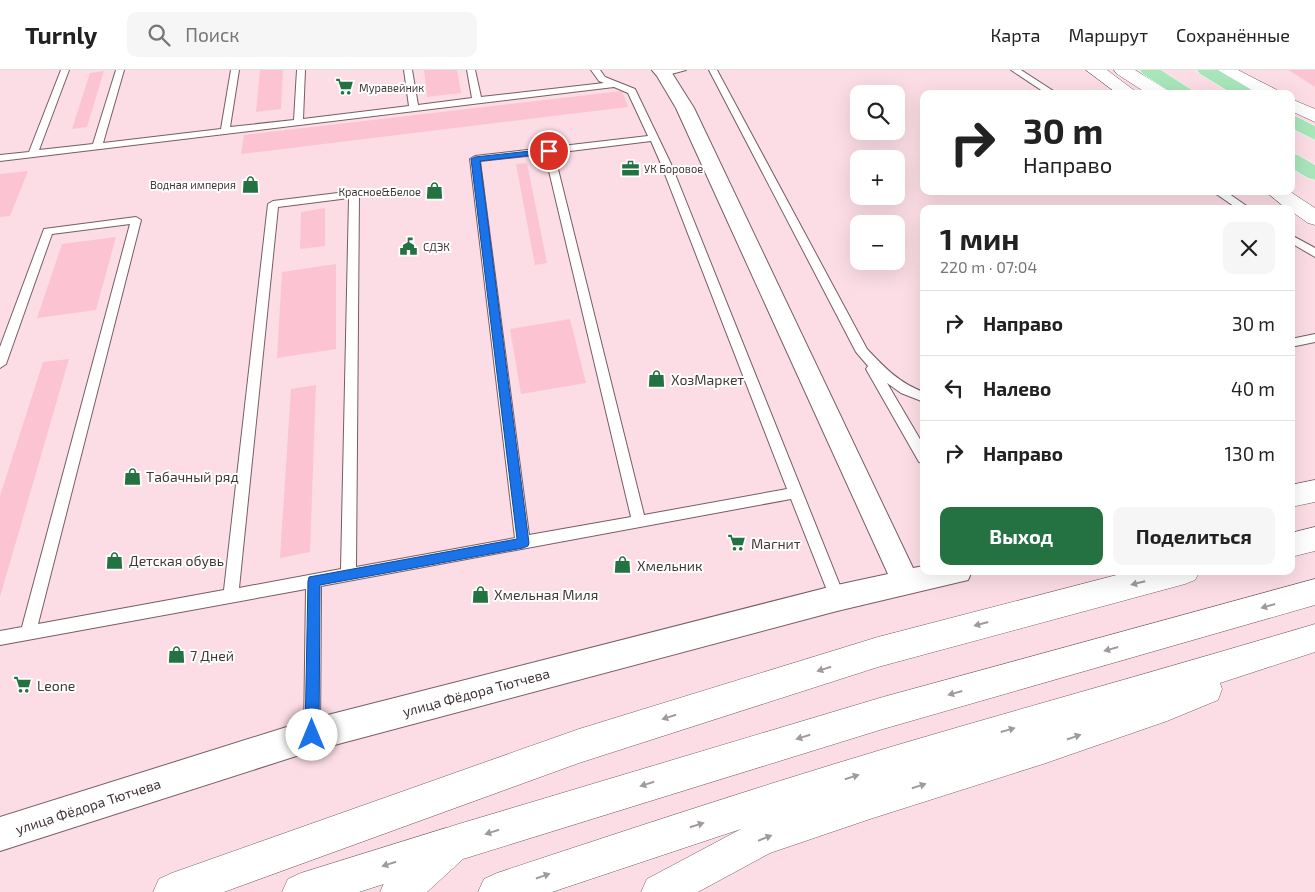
<!DOCTYPE html>
<html lang="ru">
<head>
<meta charset="utf-8">
<style>
	:root { --surface:#fff; --page:#f6f6f6; --text:#222; --muted:#767676; --line:#e0e0e0; --accent:#247242 }
	body { margin:0; font-family:"Exo 2",sans-serif; background:var(--page); color:var(--text); height:100vh; display:flex; flex-direction:column; font-size:19px; white-space:nowrap }
	* { box-sizing:border-box; margin:0 }
	p { font-size:16px; color:var(--muted) }
	.icon { flex:none; width:28px; height:28px; fill:none; stroke:currentColor; stroke-width:2; stroke-linecap:round; stroke-linejoin:round }
	.map { position:relative; flex:1; overflow:hidden }
	.details { position:absolute; left:920px; top:135px; width:375px; height:370px; display:flex; flex-direction:column; background:var(--surface); border-radius:10px; box-shadow:0 5px 20px #0002 }
	.details>* { flex:none }
	.banner { position:absolute; left:920px; top:20px; width:375px; height:105px; border-radius:10px; box-shadow:0 5px 20px #0002; background:#fff; color:var(--text); overflow:hidden }
	.fabs { position:absolute; left:850px; top:15px; display:grid; gap:10px }
	.fabs a { display:grid; place-items:center; width:55px; height:55px; border-radius:10px; background:var(--surface); box-shadow:0 5px 20px #0002; font-size:25px }
	.pin { position:absolute; display:grid; place-items:center; width:42px; height:42px; color:#fff; margin:-21px; border:2px solid #fff; border-radius:50%; box-shadow:0 1px 5px #0007 }
	.me { position:absolute; width:55px; margin:-28px; rotate:0deg; stroke-linejoin:round; filter:drop-shadow(0 0 4px #0008) }
	.turn { display:flex; align-items:center; gap:18px; height:105px; padding:0 20px; font-size:22px }
	.turn .icon { width:65px; height:65px; stroke-width:2.5 }
	.turn b { display:block; font-size:35px; line-height:42px }
	.round { display:grid; place-items:center; flex:none; width:52px; height:52px; border-radius:10px; background:var(--page) }
	.head { display:flex; align-items:center; justify-content:space-between; height:85px; padding:0 20px }
	h1 { font-size:30px; font-weight:700; line-height:38px }
	.button { display:flex; gap:10px; margin-top:auto; padding:10px 20px }
	.button a { flex:1; height:58px; border-radius:10px; background:var(--accent); color:#fff; font-size:20px; font-weight:700; line-height:58px; text-align:center }
	.button a+a { background:var(--page); color:var(--text) }
	ul { padding:0; list-style:none }
	li { display:flex; align-items:center; gap:15px; height:65px; padding:0 20px; border-top:1px solid var(--line) }
	li div { flex:1 }
	li b { display:block; font-size:19px }
	li em { font-style:normal }
	header { display:flex; align-items:center; gap:30px; box-sizing:border-box; height:70px; padding:0 25px; background:var(--surface); border-bottom:1px solid var(--line) }
	header strong { font-size:24px }
	nav { display:flex; gap:28px; margin-inline-start:auto; font-size:18px }
	.search { width:350px; height:45px; background:var(--page); display:flex; align-items:center; gap:12px; box-sizing:border-box; padding:0 18px; border-radius:10px; color:var(--muted); font-size:19px }
	.map>svg:first-child { display:block }
	.green { fill:#fcc3d3 }
	.lines { fill:none; stroke-linecap:round; stroke-linejoin:round }
	.service-casing { stroke:#775d64; stroke-width:2 }
	.minor-casing { stroke:#775d64; stroke-width:2 }
	.tertiary-casing { stroke:#775d64; stroke-width:1 }
	.secondary-casing { stroke:#775d64; stroke-width:1 }
	.trunk-casing { stroke:#fff; stroke-width:1 }
	.service { fill:#fff; fill-rule:evenodd }
	.minor { fill:#fff; fill-rule:evenodd }
	.tertiary { fill:#fff; fill-rule:evenodd }
	.secondary { fill:#fff; fill-rule:evenodd }
	.trunk { fill:#a8e6ba; fill-rule:evenodd }
	.oneway { fill:#a09a9c }
	.route { fill:#1a73e8; stroke:#114b97 }
	.labels { text-anchor:middle; dominant-baseline:central; stroke-width:4; stroke-linejoin:round; paint-order:stroke }
	.far-poi-label { font-size:11px; fill:#423639; stroke:#fff; text-anchor:start }
	.poi-label { font-size:14px; fill:#423639; stroke:#fff; text-anchor:start }
	.street-label { font-size:14px; fill:#423639; stroke:#fff }
</style>
</head>
<body>
<header>
<strong>Turnly</strong>
<div class="search"><svg class="icon" aria-label="search" viewBox="0 0 24 24"><circle cx="10" cy="10" r="6"/><path d="M15 15l6 6"/></svg>Поиск</div>
<nav><a>Карта</a><a>Маршрут</a><a>Сохранённые</a></nav>
</header>
<div class="map">
<svg width="1315" height="822" viewBox="0 0 1315 822">
	<rect width="100%" height="100%" fill="#fcdde5"/>
	<path class="green" d="M260 0H283L281 39 256 42Z
		M424 0H457L461 23 427 27Z
		M1288 0H1315V17L1290 1Z
		M104 1 87 57 72 59 90 3Z
		M622 21 628 37 241 84 244 65Z
		M527 93 547 193 535 195 516 94Z
		M28 101 10 146 0 147V104Z
		M325 138V176L300 179 301 142Z
		M116 167 96 240 37 248 62 174Z
		M336 194V279L277 288 282 202Z
		M570 249 586 313 521 324 510 259Z
		M69 289 0 527V426L43 292Z
		M316 315 310 482 280 488 291 319Z"/>
	<g class="lines">
		<defs>
			<path id="service" d="M61 0H69L39 80 93 74 116 0H124L103 73 221 59 231 0H239L230 57 294 50 297 0H305L303 49 409 36 404 0H412L418 35 472 28 467 0H475L481 27 604 13 599 11 591 0H600L605 7 635 19 671 94 845 528 842 533 837 535 832 533 791 429 321 516 320 665 318 671 312 673 306 671 304 665 306 519 0 575V561L22 557 130 154 52 164 6 294 0 298V277L44 159 136 147 141 150 38 554 224 520 268 134 273 131 354 121 359 124 356 497 515 468 470 89 475 86 648 66 628 23 614 17 0 91V85L29 82ZM651 71 661 94 787 419 644 445 554 83ZM545 84 631 447 529 465 480 91ZM349 128 341 499 239 518 278 137Z
				M666 0H686L664 6 660 3Z
				M709 0H717L867 279C883 296 900 314 924 322V332L901 323 887 313 924 376V393L919 392 866 299 868 296 856 282Z
				M1011 0H1021L1058 24H1047Z
				M1212 121H1225L1251 139H1238Z
				M1291 165 1315 178V187L1291 173Z
				M1315 264V272L1291 277V269Z"/>
			<path id="minor" d="M652 0H670L694 38 913 498 924 496V501H972L968 510 837 541 312 681 0 781V747L312 649 837 515 888 504 676 38 657 6Z"/>
			<path id="tertiary" d="M1086 0H1107L1139 24H1118Z
				M1114 0H1135L1167 20 1170 24H1148L1117 4Z
				M1265 121H1289L1315 138V155L1308 153 1291 141V139H1287Z
				M1315 410V432L1291 437V415Z
				M1315 457V481L1291 487V463Z
				M1132 501H1200L1195 510 1185 514 878 597 579 693 224 822H153L159 809 172 803 579 659 878 567Z
				M446 758 459 763 464 776 459 789 446 794 359 822H282L288 809 301 803Z"/>
			<path id="secondary" d="M1216 0H1238L1277 20 1280 24H1257L1219 4Z
				M1291 29 1315 39V52L1291 41Z
				M1315 509V535L883 659 463 789 427 822H380L386 809 439 761 452 756 883 627Z
				M1315 554V582L1220 613 1222 619 1218 630 1167 651 1043 694 870 749 770 783 698 822H641L647 809 741 759 552 822H478L484 809 497 803C648 753 799 703 952 659 1073 624 1194 590 1315 554Z"/>
			<path id="trunk" d="M1140 0H1161L1192 20 1195 24H1173L1143 4Z
				M1197 0H1218L1252 20 1255 24H1233L1200 4Z
				M1291 44 1315 56V70L1291 58Z
				M1291 83 1298 85 1315 95V110L1308 108 1291 98Z"/>
		</defs>
		<use href="#service" class="service-casing"/>
		<use href="#minor" class="minor-casing"/>
		<use href="#tertiary" class="tertiary-casing"/>
		<use href="#secondary" class="secondary-casing"/>
		<use href="#trunk" class="trunk-casing"/>
		<use href="#service" class="service"/>
		<use href="#minor" class="minor"/>
		<use href="#tertiary" class="tertiary"/>
		<use href="#secondary" class="secondary"/>
		<use href="#trunk" class="trunk"/>
	</g>
	<defs><path id="oneway-solid" d="M-6-.8H1V-3.2L6.5 0L1 3.2V.8H-6Z" transform="scale(1.25)"/></defs>
	<g class="oneway">
		<use href="#oneway-solid" transform="translate(1138 513) rotate(166)"/>
		<use href="#oneway-solid" transform="translate(1268 536) rotate(164)"/>
		<use href="#oneway-solid" transform="translate(981 554) rotate(165)"/>
		<use href="#oneway-solid" transform="translate(1111 579) rotate(164)"/>
		<use href="#oneway-solid" transform="translate(824 599) rotate(162)"/>
		<use href="#oneway-solid" transform="translate(955 623) rotate(164)"/>
		<use href="#oneway-solid" transform="translate(669 647) rotate(162)"/>
		<use href="#oneway-solid" transform="translate(1008 660) rotate(-16)"/>
		<use href="#oneway-solid" transform="translate(803 667) rotate(163)"/>
		<use href="#oneway-solid" transform="translate(1074 667) rotate(-19)"/>
		<use href="#oneway-solid" transform="translate(852 707) rotate(-17)"/>
		<use href="#oneway-solid" transform="translate(647 714) rotate(163)"/>
		<use href="#oneway-solid" transform="translate(919 716) rotate(-17)"/>
		<use href="#oneway-solid" transform="translate(697 755) rotate(-17)"/>
		<use href="#oneway-solid" transform="translate(492 762) rotate(163)"/>
		<use href="#oneway-solid" transform="translate(765 768) rotate(-22)"/>
		<use href="#oneway-solid" transform="translate(389 794) rotate(162)"/>
		<use href="#oneway-solid" transform="translate(543 806) rotate(-19)"/>
	</g>
	<path class="route" d="M549 79 553 81 552 83 480 91 529 473 528 476 523 478 320 515 319 665 317 670 312 672 307 670 305 665 308 511 309 507 517 469 471 89 475 87Z"/>
	<defs>
		<symbol id="supermarket-bare" viewBox="-9 -9 18 18"><path d="M-6-5.5h2.5l.6 2H6L4.5 2H-2.5L-4.4-4H-6ZM-1.5 3.2a1.3 1.3 0 1 0 .1 0ZM3 3.2a1.3 1.3 0 1 0 .1 0Z" fill="#247242" stroke="#fff" stroke-width="2.5" paint-order="stroke"/></symbol>
		<symbol id="office-bare" viewBox="-9 -9 18 18"><path d="M-6-3h4V-5.5h4V-3h4V5H-6ZM-1-4.5V-3h2v-1.5ZM-6 0V1H6V0Z" fill="#247242" stroke="#fff" stroke-width="2.5" paint-order="stroke"/></symbol>
		<symbol id="shop-bare" viewBox="-9 -9 18 18"><path d="M-5-2.5h2.3a2.7 3.5 0 0 1 5.4 0H5L5.5 6h-11ZM-1.5-2.5h3a1.5 2.3 0 0 0-3 0Z" fill="#247242" stroke="#fff" stroke-width="2.5" paint-order="stroke"/></symbol>
		<symbol id="civic-bare" viewBox="-9 -9 18 18"><path d="M-.6-6.5H3V-4.5H.6V-3L4-1V1h2V6H-6V1h2V-1L-.6-3ZM-1.2 2.5V6h2.4V2.5Z" fill="#247242" stroke="#fff" stroke-width="2.5" paint-order="stroke"/></symbol>
	</defs>
	<g fill-rule="evenodd">
		<use href="#supermarket-bare" x="332" y="4" width="25" height="25"/>
		<use href="#office-bare" x="618" y="86" width="25" height="25"/>
		<use href="#shop-bare" x="238" y="102" width="25" height="25"/>
		<use href="#shop-bare" x="422" y="108" width="25" height="25"/>
		<use href="#civic-bare" x="396" y="164" width="25" height="25"/>
		<use href="#shop-bare" x="644" y="296" width="25" height="25"/>
		<use href="#shop-bare" x="120" y="394" width="25" height="25"/>
		<use href="#supermarket-bare" x="724" y="460" width="25" height="25"/>
		<use href="#shop-bare" x="102" y="478" width="25" height="25"/>
		<use href="#shop-bare" x="610" y="482" width="25" height="25"/>
		<use href="#shop-bare" x="468" y="512" width="25" height="25"/>
		<use href="#shop-bare" x="164" y="572" width="25" height="25"/>
		<use href="#supermarket-bare" x="10" y="602" width="25" height="25"/>
	</g>
	<g class="labels">
		<g class="far-poi-label">
			<text x="359" y="17">Муравейник</text>
			<text x="644" y="98">УК Боровое</text>
			<text x="236" y="114" text-anchor="end">Водная империя</text>
			<text x="421" y="121" text-anchor="end">Красное&amp;Белое</text>
			<text x="423" y="176">СДЭК</text>
		</g>
		<g class="poi-label">
			<text x="671" y="309">ХозМаркет</text>
			<text x="146" y="406">Табачный ряд</text>
			<text x="751" y="473">Магнит</text>
			<text x="129" y="490">Детская обувь</text>
			<text x="637" y="495">Хмельник</text>
			<text x="494" y="524">Хмельная Миля</text>
			<text x="190" y="585">7 Дней</text>
			<text x="37" y="615">Leone</text>
		</g>
		<g class="street-label">
			<text transform="translate(476 622) rotate(-15)">улица Фёдора Тютчева</text>
			<text transform="translate(88 736) rotate(-18)">улица Фёдора Тютчева</text>
		</g>
	</g>
</svg>
<div class="fabs">
<a><svg class="icon" aria-label="search" viewBox="0 0 24 24"><circle cx="10" cy="10" r="6"/><path d="M15 15l6 6"/></svg></a>
<a>+</a>
<a>−</a>
</div>
<div class="pin" style="left:549px;top:81px;background:#d93025"><svg class="icon" aria-label="arrive" viewBox="0 0 24 24"><path d="M6 21V4h12l-3 4 3 4H6"/></svg></div>
<svg class="me" style="left:312px;top:665px" viewBox="-20 -20 40 40"><circle r="19" fill="#fff"/><path d="M0-13L10 11 0 6-10 11z" fill="#1a73e8"/></svg>
<div class="banner">
<div class="turn"><svg class="icon" aria-label="right" viewBox="0 0 24 24"><path d="M7 20v-9h11M14 6l5 5-5 5"/></svg><div><b>30 m</b>Направо</div></div>
</div>
<section class="details">
<div class="head"><div><h1>1 мин</h1><p>220 m · 07:04</p></div><a class="round"><svg class="icon" aria-label="close" viewBox="0 0 24 24"><path d="M6 6l12 12M18 6L6 18"/></svg></a></div>
<ul>
<li><svg class="icon" aria-label="right" viewBox="0 0 24 24"><path d="M7 20v-9h11M14 6l5 5-5 5"/></svg><div><b>Направо</b></div><em>30 m</em></li>
<li><svg class="icon" aria-label="left" viewBox="0 0 24 24"><path d="M17 20v-9H6M10 6l-5 5 5 5"/></svg><div><b>Налево</b></div><em>40 m</em></li>
<li><svg class="icon" aria-label="right" viewBox="0 0 24 24"><path d="M7 20v-9h11M14 6l5 5-5 5"/></svg><div><b>Направо</b></div><em>130 m</em></li>
</ul>
<div class="button"><a>Выход</a><a>Поделиться</a></div>
</section>
</div>
</body>
</html>
